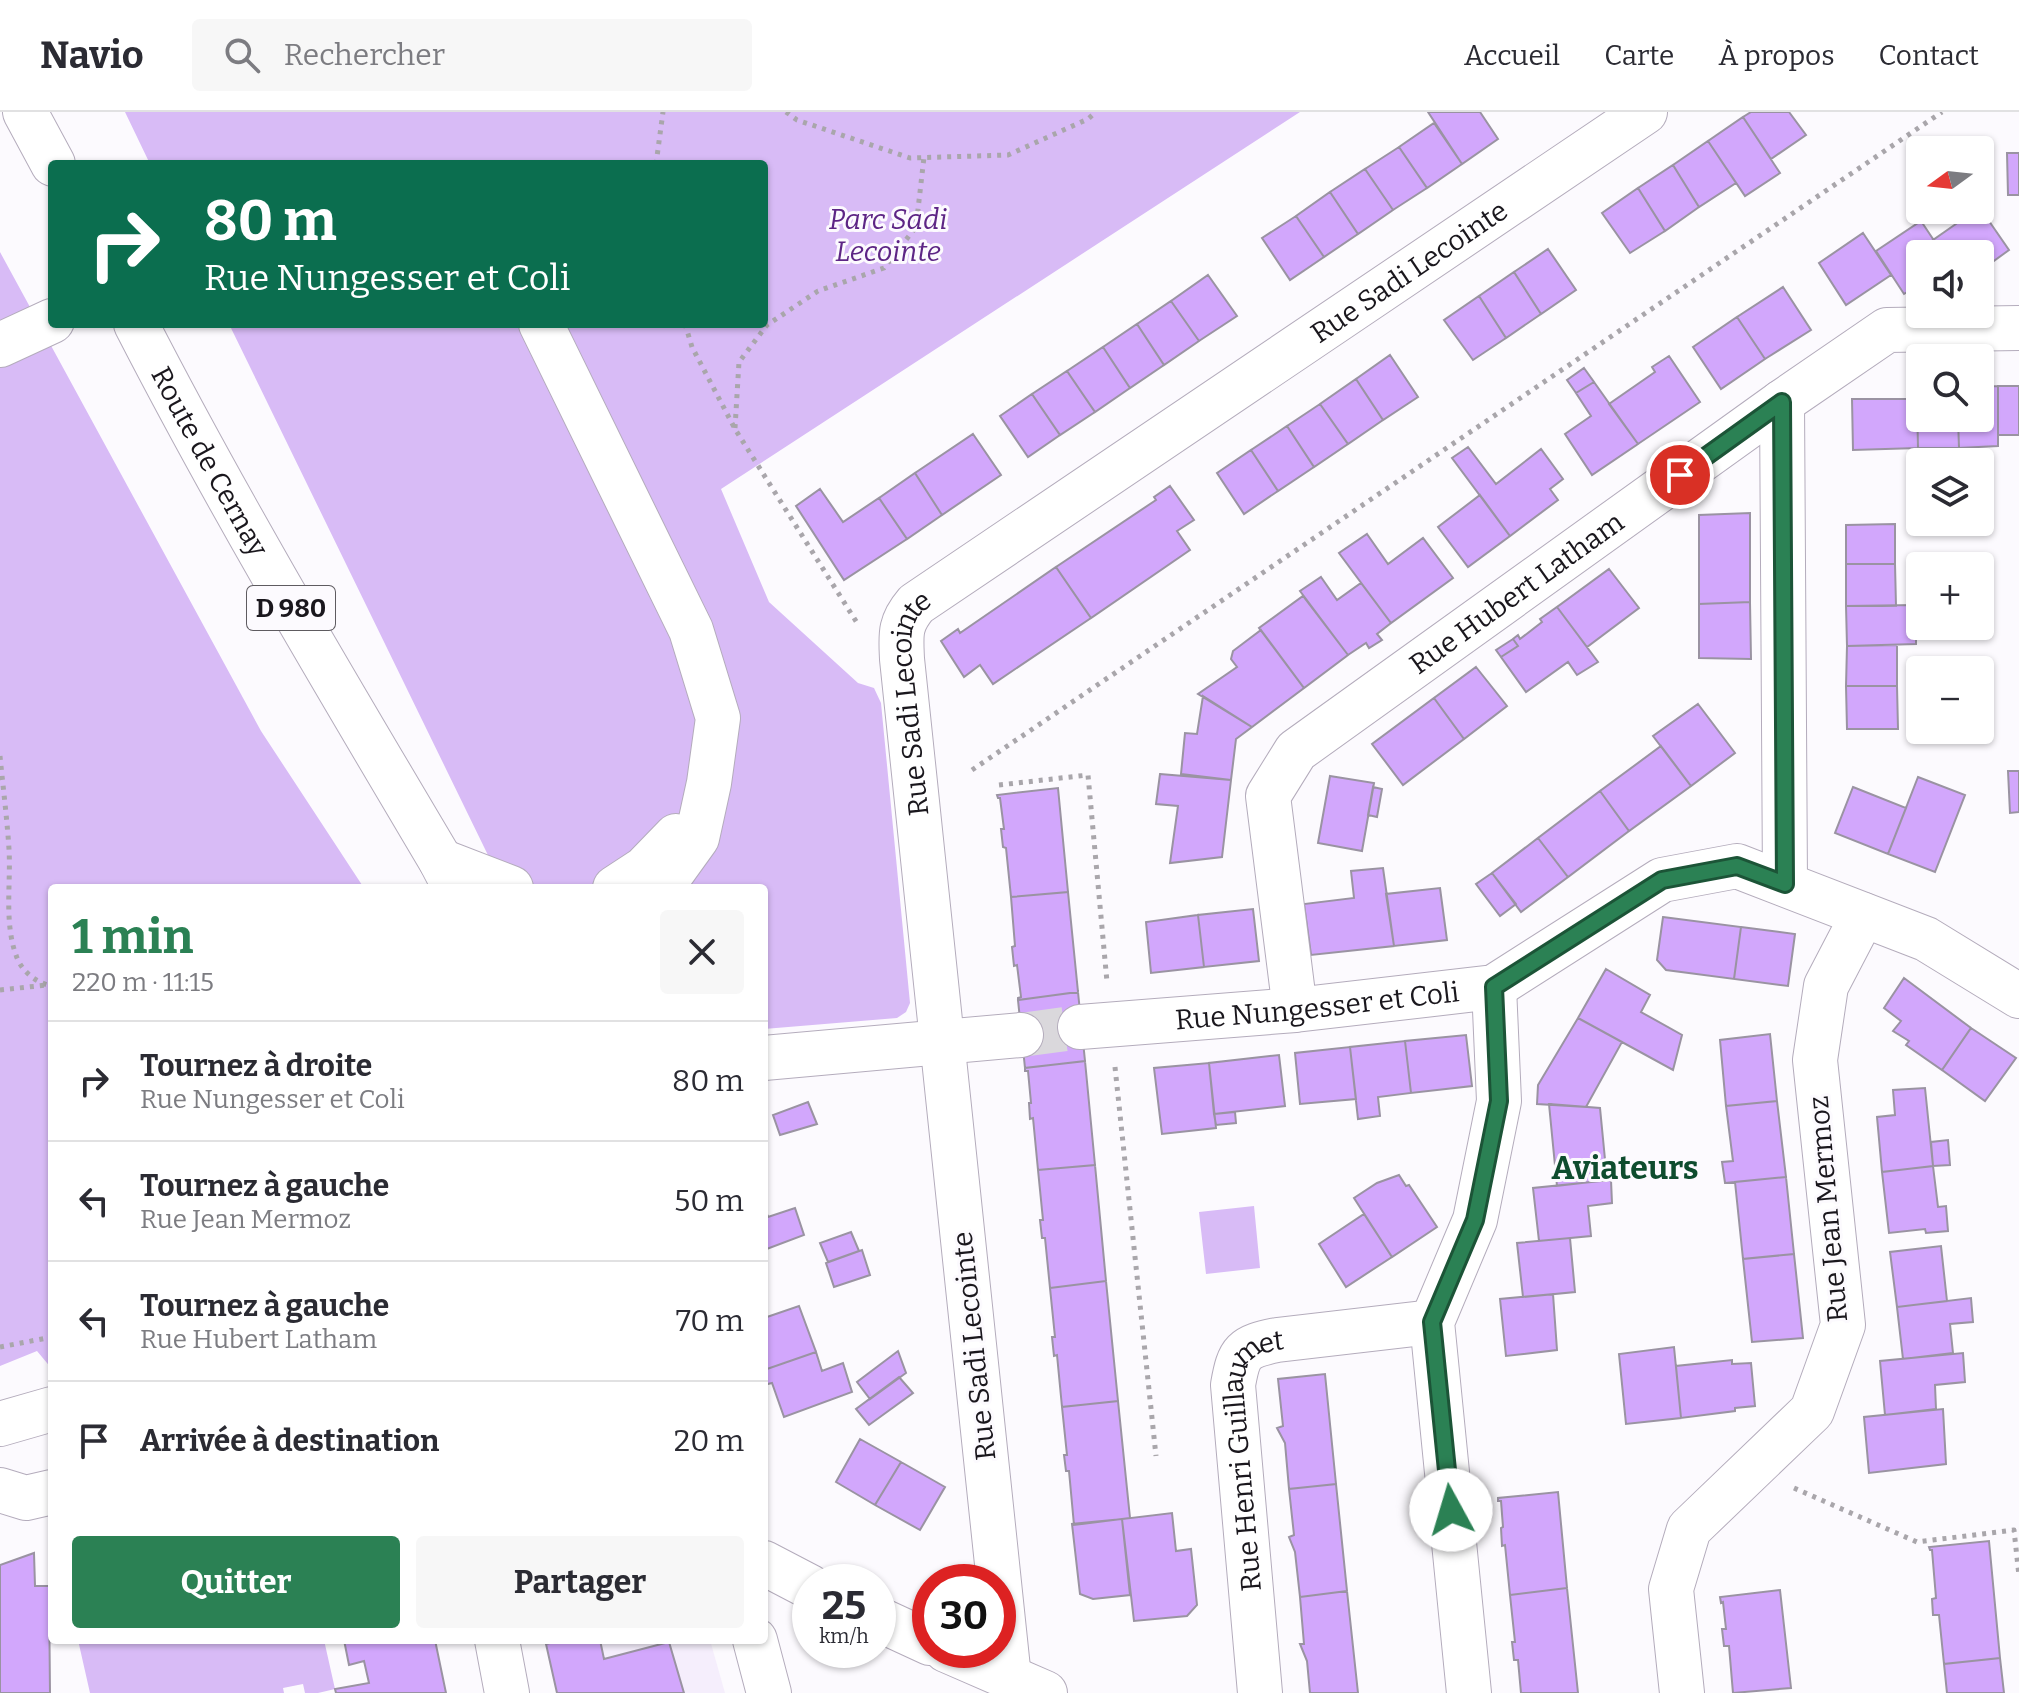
<!DOCTYPE html>
<html lang="fr">
<head>
<meta charset="utf-8">
<style>
	:root { --surface:#fff; --page:#f7f7f7; --text:#2b2b33; --muted:#7c7c81; --line:#e1e1e2; --accent:#2b8154 }
	body { margin:0; font-family:Bitter,serif; background:var(--page); color:var(--text); height:100vh; display:flex; flex-direction:column; font-size:30px; white-space:nowrap }
	* { box-sizing:border-box; margin:0 }
	p { font-size:26px; color:var(--muted) }
	.icon { flex:none; width:44px; height:44px; fill:none; stroke:currentColor; stroke-width:2; stroke-linecap:round; stroke-linejoin:round }
	.map { position:relative; flex:1; overflow:hidden }
	.sheet { position:absolute; left:48px; top:772px; width:720px; height:760px; display:flex; flex-direction:column; background:var(--surface); border-radius:8px; box-shadow:0 2px 6px #0004 }
	.sheet>* { flex:none }
	.banner { position:absolute; left:48px; top:48px; width:720px; height:168px; border-radius:8px; box-shadow:0 2px 6px #0004; background:#0b6e4f; color:#fff; overflow:hidden }
	.needle { width:52px; rotate:255deg }
	.tools { position:absolute; left:1906px; top:24px; display:grid; gap:16px }
	.tools a { display:grid; place-items:center; width:88px; height:88px; border-radius:8px; background:var(--surface); box-shadow:0 2px 6px #0004; font-size:40px }
	.speed { position:absolute; left:792px; top:1452px; display:flex; gap:16px; font-size:40px; font-weight:700; text-align:center }
	.speed>* { display:grid; place-content:center; width:104px; height:104px; border-radius:50%; background:var(--surface); box-shadow:0 2px 6px #0004; line-height:1 }
	.speed small { font-size:20px; font-weight:400 }
	.speed .limit { border:12px solid #d22; background:#fff; color:#111 }
	.pin { position:absolute; display:grid; place-items:center; width:68px; height:68px; color:#fff; margin:-34px; border:4px solid #fff; border-radius:50%; box-shadow:0 2px 8px #0007 }
	.me { position:absolute; width:88px; margin:-44px; rotate:354deg; stroke-linejoin:round; filter:drop-shadow(0 0 6px #0008) }
	.turn { display:flex; align-items:center; gap:28px; height:168px; padding:0 24px; font-size:36px }
	.turn .icon { width:104px; height:104px; stroke-width:2.5 }
	.turn b { display:block; font-size:56px; line-height:68px }
	.round { display:grid; place-items:center; flex:none; width:84px; height:84px; border-radius:8px; background:var(--page) }
	.head { display:flex; align-items:center; justify-content:space-between; height:136px; padding:0 24px }
	h1 { font-size:48px; font-weight:700; line-height:60px; color:var(--accent) }
	.primary-button { display:flex; gap:16px; margin-top:auto; padding:16px 24px }
	.primary-button a { flex:1; height:92px; border-radius:8px; background:var(--accent); color:#fff; font-size:32px; font-weight:700; line-height:92px; text-align:center }
	.primary-button a+a { background:var(--page); color:var(--text) }
	ul { padding:0; list-style:none }
	li { display:flex; align-items:center; gap:24px; height:120px; padding:0 24px; border-top:2px solid var(--line) }
	li div { flex:1 }
	li b { display:block; font-size:30px }
	li em { font-style:normal }
	header { display:flex; align-items:center; gap:48px; box-sizing:border-box; height:112px; padding:0 40px; background:var(--surface); border-bottom:2px solid var(--line) }
	header strong { font-size:38px }
	nav { display:flex; gap:44px; margin-inline-start:auto; font-size:28px }
	.search { width:560px; height:72px; background:var(--page); display:flex; align-items:center; gap:20px; box-sizing:border-box; padding:0 28px; border-radius:8px; color:var(--muted); font-size:30px }
	.map>svg:first-child { display:block }
	.built { fill:#f5eefc }
	.green { fill:#d8bbf6 }
	.building { fill:#d2a7fc; stroke:#9a93a2; stroke-width:2 }
	.lines { fill:none; stroke-linecap:round; stroke-linejoin:round }
	.street-tunnel { stroke:#dad8dc; stroke-width:44; stroke-dasharray:44 22; stroke-linecap:butt }
	.street-casing { stroke:#b4acbc; stroke-width:46 }
	.primary-casing { stroke:#b4acbc; stroke-width:46 }
	.path { stroke:#a9a6ab; stroke-width:5; stroke-dasharray:4 6; stroke-linecap:butt }
	.street { stroke:#fff; stroke-width:44 }
	.primary { stroke:#fff; stroke-width:44 }
	.route-casing { stroke:#1c5437; stroke-width:20 }
	.route { stroke:#2b8154; stroke-width:14 }
	.labels { text-anchor:middle; dominant-baseline:central; stroke-width:6; stroke-linejoin:round; paint-order:stroke }
	.shield { fill:#fcfafe; stroke:#5e5b60; stroke-width:2 }
	.shield-label { font-size:26px; font-weight:bold; fill:#1a171d }
	.park-label { font-size:28px; font-style:italic; fill:#5d2585; stroke:#fcfafe }
	.street-label { font-size:28px; fill:#1a171d; stroke:#fcfafe }
	.quarter-label { font-size:32px; font-weight:bold; fill:#0e4c2e; stroke:#fcfafe }
</style>
</head>
<body>
<header>
<strong>Navio</strong>
<div class="search"><svg class="icon" aria-label="search" viewBox="0 0 24 24"><circle cx="10" cy="10" r="6"/><path d="M15 15l6 6"/></svg>Rechercher</div>
<nav><a>Accueil</a><a>Carte</a><a>À propos</a><a>Contact</a></nav>
</header>
<div class="map">
<svg width="2019" height="1581" viewBox="0 0 2019 1581">
	<rect width="100%" height="100%" fill="#fcfafe"/>
	<path class="built" d="M546 1528H710L725 1581H557Z"/>
	<path class="green" d="M125 0H1300L721 377 769 490 858 571 874 576 881 591 910 891 906 900 897 906 764 917V776H504L229 212H764V52H150Z
		M0 140 261 619 364 776H52V1257L37 1239 0 1254Z
		M1254 1094 1260 1156 1206 1162 1199 1100Z
		M78 1528H324L335 1577 318 1581H305L303 1572 283 1576 284 1581H90Z"/>
	<path class="building" d="M1428 0H1480L1498 27 1462 52Z
		M1751 0H1789L1806 23 1771 47 1743 5Z
		M1743 5 1780 61 1745 84 1708 29Z
		M1434 11 1462 52 1427 76 1399 35Z
		M1708 29 1736 71 1699 95 1673 53Z
		M1399 35 1427 76 1393 98 1365 57Z
		M2007 41H2019V83H2008Z
		M1673 53 1699 95 1665 119 1638 76Z
		M1365 57 1393 98 1358 122 1330 80Z
		M1638 76 1665 119 1630 141 1602 101Z
		M1330 80 1358 122 1324 145 1296 104Z
		M1980 96 2009 138 1980 159V142H1943L1933 128 1976 98H1980Z
		M1296 104 1324 145 1290 168 1262 126Z
		M1921 109 1943 142H1920V172L1904 182 1876 139Z
		M1863 121 1891 163 1846 193 1819 151Z
		M1548 137 1576 178 1541 202 1514 160Z
		M1514 160 1541 202 1506 226 1479 184Z
		M1208 163 1237 204 1199 229 1171 189Z
		M1783 175 1811 218 1765 247 1737 205Z
		M1479 184 1506 226 1473 248 1444 208Z
		M1171 189 1199 229 1164 253 1137 212Z
		M1737 205 1765 247 1721 277 1693 235Z
		M1137 212 1164 253 1130 276 1103 235Z
		M1103 235 1130 276 1095 300 1067 259Z
		M1390 243 1418 285 1383 308 1356 267Z
		M1669 244 1700 290 1638 332 1609 292 1655 260 1652 255Z
		M1584 256 1594 270 1576 281 1567 268Z
		M1067 259 1095 300 1060 323 1032 282Z
		M1356 267 1383 308 1348 332 1320 292Z
		M1594 270 1638 332 1592 363 1565 322 1591 304 1576 281Z
		M1998 274V334L1959 336 1958 306H1980V275Z
		M1998 274H2019V323H1998Z
		M1032 282 1060 323 1028 345 1000 304Z
		M1852 287H1917L1918 336 1853 338Z
		M1917 287H1920V306H1958L1959 336H1918Z
		M1320 292 1348 332 1314 355 1287 314Z
		M1287 314 1314 355 1278 379 1251 338Z
		M973 322 1001 363 942 403 915 361Z
		M1468 335 1496 372 1541 337 1563 367 1550 377 1558 388 1510 424 1452 346Z
		M1251 338 1278 379 1244 402 1217 361Z
		M915 361 942 403 907 427 879 386Z
		M1170 374 1194 408 1177 419 1190 438 1091 506 1056 455 1156 388 1154 385Z
		M820 377 843 410 879 386 907 427 844 468 796 394Z
		M1480 383 1510 424 1468 455 1438 415Z
		M1750 401V490L1699 492V403Z
		M1895 412V452H1846V413Z
		M1367 422 1388 452 1423 426 1453 466 1391 511 1339 441Z
		M1846 452H1895L1896 494H1846Z
		M1056 455 1091 506 993 572 980 553 964 565 941 529 958 517 960 521Z
		M1609 457 1639 496 1587 535 1557 495Z
		M1321 465 1337 488 1361 471 1391 511 1377 522 1382 528 1369 536 1366 531 1348 543 1300 479Z
		M1303 484 1348 543 1304 576 1259 516Z
		M1750 490 1751 547 1699 546V492Z
		M1916 493V532L1847 534 1846 494Z
		M1557 495 1598 550 1577 563 1568 550 1526 580 1501 545 1518 534 1513 527 1518 523 1520 527 1542 510 1540 507Z
		M1261 518 1304 576 1252 615 1198 582 1237 555 1231 547 1233 539Z
		M1513 527 1518 534 1501 545 1496 538Z
		M1897 533V574H1846L1847 534Z
		M1476 555 1507 594 1464 627 1434 586Z
		M1846 574H1897L1898 617H1847Z
		M1203 584 1252 615 1236 627 1231 668 1181 662 1185 621 1197 622Z
		M1434 586 1464 627 1403 673 1372 632Z
		M1698 592 1735 641 1691 674 1653 624Z
		M1661 634 1691 674 1629 719 1600 679Z
		M2008 659H2019V700L2010 701Z
		M1160 662 1231 668 1222 745 1170 751 1178 694 1156 692Z
		M1330 664 1374 671 1362 739 1318 731Z
		M1918 665 1965 683 1935 760 1888 742Z
		M1373 675 1382 677 1377 705 1368 703Z
		M1853 675 1906 696 1888 742 1835 721Z
		M1058 676 1068 780 1011 785 1006 736 1003 735 1001 717H1004L1000 686H998L997 683Z
		M1600 679 1629 719 1568 765 1538 726Z
		M1538 726 1568 765 1521 800 1492 761Z
		M1383 756 1394 834 1311 843 1304 792 1354 786 1351 759Z
		M1492 761 1516 792 1500 804 1476 772Z
		M1440 776 1447 828 1394 834 1386 782Z
		M1068 780 1078 880 1018 888V886L1021 885 1017 853 1014 854 1012 835 1015 834 1011 785Z
		M1253 797 1259 849 1204 855 1198 803Z
		M1198 803 1204 855 1151 861 1146 810Z
		M1663 805 1741 815 1734 867 1666 858 1657 848Z
		M1741 815 1795 822 1788 874 1734 867Z
		M1606 857 1650 883 1641 900 1682 923 1673 958 1578 906Z
		M1904 866 1971 916 1942 958 1906 933 1909 929 1893 919 1901 909 1884 896Z
		M1078 880 1085 949 1025 956 1018 888Z
		M1578 906 1622 930 1586 995 1537 992 1538 973Z
		M1971 916 2016 946 1985 989 1942 958Z
		M1770 922 1777 989 1726 994 1720 928Z
		M1466 923 1472 974 1411 981 1405 929Z
		M1405 929 1411 981 1378 985 1380 1004 1358 1007 1350 935Z
		M1350 935 1356 987 1300 992 1295 941Z
		M1279 943 1285 994 1214 1002 1209 951Z
		M1085 949 1095 1053 1038 1058 1033 1006 1030 1007 1029 991H1031L1028 959H1025V956Z
		M1209 951 1216 1016 1162 1022 1154 956Z
		M1925 976 1933 1054 1882 1060 1877 1005 1895 1003 1893 978Z
		M1777 989 1786 1065 1725 1071 1722 1050 1733 1049 1726 994Z
		M808 990 817 1012 780 1023 773 1003Z
		M1549 992 1600 996 1607 1068 1557 1074Z
		M1235 1000 1236 1011 1216 1013 1214 1002Z
		M1948 1028 1950 1053 1933 1054 1931 1030Z
		M1095 1053 1106 1169 1050 1176 1045 1126H1042L1040 1108H1043L1038 1058Z
		M1933 1054 1938 1095 1946 1094 1948 1119 1926 1121 1925 1117 1889 1121 1882 1060Z
		M1399 1063 1406 1074 1409 1073 1437 1115 1392 1145 1354 1086 1377 1071Z
		M1786 1065 1794 1142 1743 1147 1735 1070Z
		M1611 1068 1612 1091 1588 1094 1591 1124 1539 1129 1533 1076Z
		M764 1093 768 1105 795 1096 804 1123 764 1138Z
		M1364 1102 1392 1145 1346 1175 1319 1132Z
		M851 1120 859 1139 828 1150 820 1131Z
		M1570 1126 1575 1180 1523 1185 1517 1131Z
		M1941 1134 1947 1189 1897 1195 1890 1140Z
		M862 1138 870 1163 834 1175 826 1151Z
		M1794 1142 1803 1226 1752 1230 1743 1147Z
		M1106 1169 1118 1289 1062 1295 1057 1243 1054 1244 1052 1225H1055L1050 1176Z
		M1553 1182 1557 1238 1506 1244 1500 1187Z
		M1971 1186 1973 1210 1950 1212 1953 1241 1903 1247 1897 1195Z
		M799 1194 816 1240 767 1257 764 1247V1206Z
		M1674 1235 1681 1306 1626 1312 1619 1242Z
		M898 1239 906 1261 870 1287 857 1270Z
		M816 1240 822 1259 843 1251 852 1280 784 1305 772 1271 764 1273V1258Z
		M1963 1241 1965 1270 1935 1273 1936 1297 1885 1303 1880 1249Z
		M1732 1248V1252L1751 1251 1755 1294 1735 1296V1299L1681 1306 1676 1254Z
		M1325 1262 1336 1372 1289 1377 1285 1331 1277 1316 1283 1314 1278 1267Z
		M899 1265 913 1281 869 1313 856 1297Z
		M1118 1289 1130 1406 1074 1413 1069 1359H1066L1064 1343H1067L1062 1295Z
		M1943 1297 1946 1352 1869 1361 1864 1305Z
		M860 1327 901 1350 875 1393 836 1370Z
		M901 1350 945 1375 920 1418 875 1393Z
		M1336 1372 1347 1479 1300 1485 1295 1440 1289 1425 1294 1423 1289 1377Z
		M1558 1380 1567 1476 1510 1483 1505 1433 1502 1434 1501 1416 1503 1415 1501 1389H1498V1386Z
		M1172 1401 1176 1439 1191 1437 1197 1493 1187 1504 1134 1509 1122 1407Z
		M1122 1407 1130 1483 1093 1487 1080 1482 1072 1412Z
		M1989 1429 2000 1546 1944 1552 1939 1503H1933L1932 1487 1936 1486 1932 1438H1930L1929 1435Z
		M34 1441 35 1474H49L50 1581H0V1453Z
		M1567 1476 1578 1581H1521L1518 1548H1514L1512 1530H1515L1510 1483Z
		M1780 1478 1791 1576 1733 1581 1729 1534H1724L1722 1517H1726L1723 1490 1721 1491 1720 1485Z
		M1347 1479 1358 1581H1310L1307 1549 1300 1532H1304L1300 1485Z
		M344 1528H435L446 1581H336L335 1577 369 1571 364 1549 349 1553Z
		M562 1528H600L604 1547 669 1530 684 1581H557L546 1532Z
		M2000 1546 2004 1581H1947L1944 1552Z"/>
	<g class="lines">
		<path class="street-tunnel" d="M1021 923 1080 915"/>
		<defs>
			<g id="street">
				<path d="M541 212 691 518 718 606 709 671 697 726 661 776"/>
				<path d="M0 233 52 209"/>
				<path d="M1782 290 1785 772"/>
				<path d="M441 749 511 776"/>
				<path d="M615 776 644 757 676 724"/>
				<path id="s1" d="M1295 898 1268 684 1296 639 1782 290 1887 218 2019 216"/>
				<path id="s2" d="M1080 915 1295 898 1494 875 1662 768 1737 754 1926 827 2019 884"/>
				<path d="M764 946 1021 923"/>
				<path d="M0 1312 52 1297"/>
				<path d="M0 1378 26 1386 52 1380"/>
				<path d="M764 1451 810 1475"/>
				<path d="M878 1507 930 1531"/>
				<path d="M497 1528 507 1581"/>
				<path d="M946 1538 1045 1581"/>
				<path id="s3" d="M1009 1566 902 547C901 523 899 512 916 492L1645 0"/>
				<path id="s4" d="M1260 1581 1233 1273C1239 1239 1243 1235 1277 1228L1432 1210"/>
				<path d="M1469 1581 1432 1210 1475 1108 1499 989 1494 875"/>
				<path d="M1682 1581 1671 1477 1689 1417 1812 1299 1843 1213 1815 948 1826 874 1863 803"/>
			</g>
			<g id="primary">
				<path d="M25 0 53 52"/>
				<path id="s5" d="M136 212C230 395 336 572 441 749L455 776"/>
				<path d="M755 1528 769 1581"/>
			</g>
		</defs>
		<use href="#street" class="street-casing"/>
		<use href="#primary" class="primary-casing"/>
		<path class="path" d="M786 0 797 8 910 46 1008 43 1088 7 1096 0
			M656 52 663 0
			M685 212 692 235 735 317 859 514
			M735 316 739 250 767 213 818 179 884 156 916 115 924 45
			M0 644C3 675 7 706 9 737 11 772 4 810 16 843 21 859 36 871 52 874
			M972 658 1942 0
			M999 673 1088 663 1107 870
			M0 878 47 873
			M1115 955 1156 1344
			M0 1235 52 1225
			M1794 1376 1917 1430 2014 1418 2019 1464"/>
		<use href="#street" class="street"/>
		<use href="#primary" class="primary"/>
	</g>
	<g class="lines">
		<defs>
			<path id="route" d="M1451 1398 1432 1210 1475 1108 1499 989 1494 875 1662 768 1737 754 1785 772 1782 290 1680 363"/>
		</defs>
		<use href="#route" class="route-casing"/>
		<use href="#route" class="route"/>
	</g>
	<g class="labels">
		<rect class="shield" x="247" y="474" width="88" height="44" rx="6"/>
		<g class="shield-label">
			<text x="291" y="496">D 980</text>
		</g>
		<g class="park-label">
			<text x="888" y="107">Parc Sadi<tspan x="888" dy="32">Lecointe</tspan></text>
		</g>
		<g class="street-label">
			<text stroke="none"><textPath href="#s3" startOffset="1678">Rue Sadi Lecointe</textPath></text>
			<text stroke="none"><textPath href="#s5" startOffset="156">Route de Cernay</textPath></text>
			<text stroke="none"><textPath href="#s1" startOffset="540">Rue Hubert Latham</textPath></text>
			<text stroke="none"><textPath href="#s3" startOffset="982">Rue Sadi Lecointe</textPath></text>
			<text stroke="none"><textPath href="#s2" startOffset="238">Rue Nungesser et Coli</textPath></text>
			<text transform="translate(1828 1097) rotate(-95)">Rue Jean Mermoz</text>
			<text transform="translate(974 1234) rotate(-96)">Rue Sadi Lecointe</text>
			<text stroke="none"><textPath href="#s4" startOffset="244">Rue Henri Guillaumet</textPath></text>
		</g>
		<g class="quarter-label">
			<text x="1625" y="1056">Aviateurs</text>
		</g>
	</g>
</svg>
<div class="tools">
<a><svg class="needle" viewBox="-14 -14 28 28"><path d="M0-13l5 13h-10z" fill="#e53935"/><path d="M0 13l5-13h-10z" fill="#7c7c81"/></svg></a>
<a><svg class="icon" aria-label="sound" viewBox="0 0 24 24"><path d="M4 9h4l5-4v14l-5-4H4zM17 9q2 3 0 6"/></svg></a>
<a><svg class="icon" aria-label="search" viewBox="0 0 24 24"><circle cx="10" cy="10" r="6"/><path d="M15 15l6 6"/></svg></a>
<a><svg class="icon" aria-label="layers" viewBox="0 0 24 24"><path d="M12 4l9 5-9 5-9-5zM3 14l9 5 9-5"/></svg></a>
<a>+</a>
<a>−</a>
</div>
<div class="speed"><div>25<small>km/h</small></div><div class="limit">30</div></div>
<div class="pin" style="left:1680px;top:363px;background:#d93025"><svg class="icon" aria-label="arrive" viewBox="0 0 24 24"><path d="M6 21V4h12l-3 4 3 4H6"/></svg></div>
<svg class="me" style="left:1451px;top:1398px" viewBox="-20 -20 40 40"><circle r="19" fill="#fff"/><path d="M0-13L10 11 0 6-10 11z" fill="#2b8154"/></svg>
<div class="banner">
<div class="turn"><svg class="icon" aria-label="right" viewBox="0 0 24 24"><path d="M7 20v-9h11M14 6l5 5-5 5"/></svg><div><b>80 m</b>Rue Nungesser et Coli</div></div>
</div>
<section class="sheet">
<div class="head"><div><h1>1 min</h1><p>220 m · 11:15</p></div><a class="round"><svg class="icon" aria-label="close" viewBox="0 0 24 24"><path d="M6 6l12 12M18 6L6 18"/></svg></a></div>
<ul>
<li><svg class="icon" aria-label="right" viewBox="0 0 24 24"><path d="M7 20v-9h11M14 6l5 5-5 5"/></svg><div><b>Tournez à droite</b><p>Rue Nungesser et Coli</p></div><em>80 m</em></li>
<li><svg class="icon" aria-label="left" viewBox="0 0 24 24"><path d="M17 20v-9H6M10 6l-5 5 5 5"/></svg><div><b>Tournez à gauche</b><p>Rue Jean Mermoz</p></div><em>50 m</em></li>
<li><svg class="icon" aria-label="left" viewBox="0 0 24 24"><path d="M17 20v-9H6M10 6l-5 5 5 5"/></svg><div><b>Tournez à gauche</b><p>Rue Hubert Latham</p></div><em>70 m</em></li>
<li><svg class="icon" aria-label="arrive" viewBox="0 0 24 24"><path d="M6 21V4h12l-3 4 3 4H6"/></svg><div><b>Arrivée à destination</b></div><em>20 m</em></li>
</ul>
<div class="primary-button"><a>Quitter</a><a>Partager</a></div>
</section>
</div>
</body>
</html>
